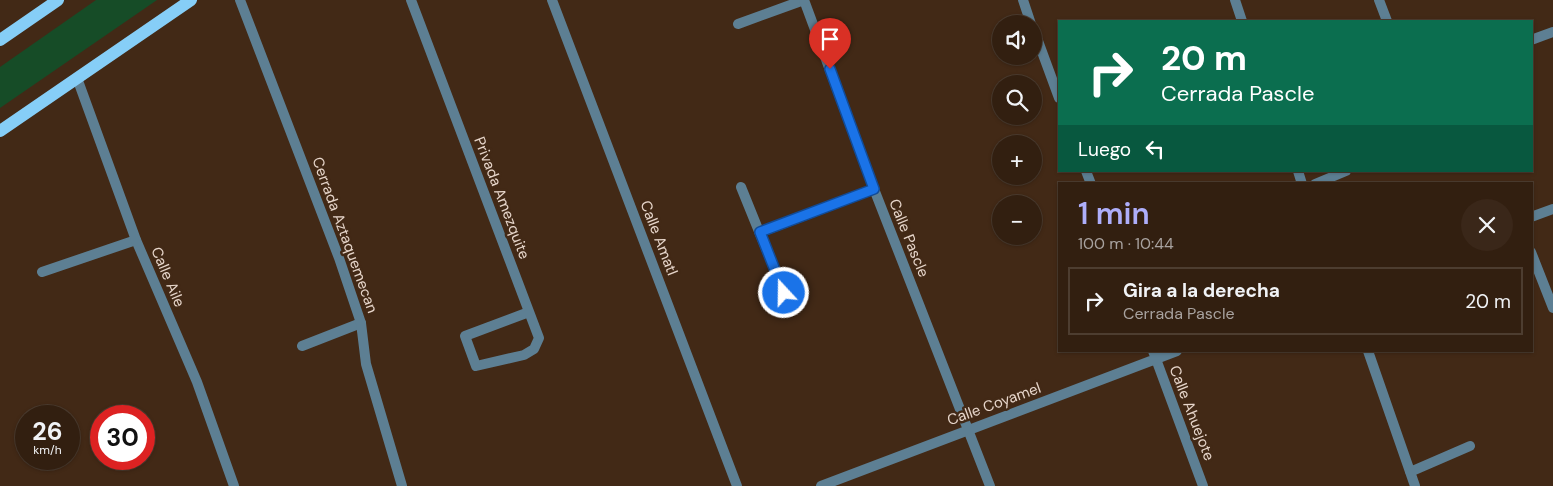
<!DOCTYPE html>
<html lang="es">
<head>
<meta charset="utf-8">
<style>
	:root { --surface:#321f10; --page:#3a2719; --text:#f1f3f6; --muted:#a8a29f; --line:#4d3d30; --accent:#aeaefa }
	body { margin:0; font-family:"DM Sans",sans-serif; background:var(--page); color:var(--text); height:100vh; display:flex; flex-direction:column; font-size:19px; white-space:nowrap }
	* { box-sizing:border-box; margin:0 }
	p { font-size:16px; color:var(--muted) }
	.icon { flex:none; width:28px; height:28px; fill:none; stroke:currentColor; stroke-width:2; stroke-linecap:round; stroke-linejoin:round }
	.map { position:relative; flex:1; overflow:hidden }
	.details { position:absolute; left:1058px; top:182px; width:475px; height:170px; display:flex; flex-direction:column; background:var(--surface); border-radius:0px; box-shadow:0 1px 4px #0004,0 0 0 1px var(--line) }
	.details>* { flex:none }
	.banner { position:absolute; left:1058px; top:20px; width:475px; height:152px; border-radius:0px; box-shadow:0 1px 4px #0004,0 0 0 1px var(--line); background:#0b6e4f; color:#fff; overflow:hidden }
	.fabs { position:absolute; left:992px; top:15px; display:grid; gap:10px }
	.fabs a { display:grid; place-items:center; width:50px; height:50px; border-radius:50%; background:var(--surface); box-shadow:0 1px 4px #0004,0 0 0 1px var(--line); font-size:25px }
	.speed { position:absolute; left:15px; top:405px; display:flex; gap:10px; font-size:25px; font-weight:700; text-align:center }
	.speed>* { display:grid; place-content:center; width:65px; height:65px; border-radius:50%; background:var(--surface); box-shadow:0 1px 4px #0004,0 0 0 1px var(--line); line-height:1 }
	.speed small { font-size:12px; font-weight:400 }
	.speed .limit { border:8px solid #d22; background:#fff; color:#111 }
	.pin { position:absolute; display:grid; place-items:center; width:42px; height:42px; color:#fff; margin:-51px -21px; border-radius:50% 50% 50% 0; rotate:-45deg; box-shadow:0 0 5px #0007 }
	.pin .icon { rotate:45deg }
	.me { position:absolute; width:55px; margin:-28px; rotate:339deg; stroke-linejoin:round; filter:drop-shadow(0 0 4px #0008) }
	.turn { display:flex; align-items:center; gap:18px; height:105px; padding:0 20px; font-size:22px }
	.turn .icon { width:65px; height:65px; stroke-width:2.5 }
	.turn b { display:block; font-size:35px; line-height:42px }
	.then { display:flex; align-items:center; height:48px; padding:0 20px; background:#0003; gap:10px; font-size:19px }
	.round { display:grid; place-items:center; flex:none; width:52px; height:52px; border-radius:26px; background:var(--page) }
	.headline { display:flex; align-items:center; justify-content:space-between; height:85px; padding:0 20px }
	h1 { font-size:30px; font-weight:600; line-height:38px; color:var(--accent) }
	ul { padding:0; list-style:none }
	li { display:flex; align-items:center; gap:15px; height:68px; margin:0 10px 8px; padding:0 10px; border:2px solid var(--line); border-radius:0px }
	li div { flex:1 }
	li b { display:block; font-size:19px }
	li em { font-style:normal }
	.map>svg:first-child { display:block }
	.green { fill:#164c27 }
	.lines { fill:none; stroke-linecap:round; stroke-linejoin:round }
	.lane { stroke:#5d7f93; stroke-width:10 }
	.street { stroke:#5d7f93; stroke-width:10 }
	.primary { stroke:#86cef7; stroke-width:12 }
	.route-casing { stroke:#114b97; stroke-width:12 }
	.route { stroke:#1a73e8; stroke-width:9 }
	.labels { text-anchor:middle; dominant-baseline:central; stroke-width:5; stroke-linejoin:round; paint-order:stroke }
	.street-label { font-size:15px; fill:#e7d6cb; stroke:#422916 }
</style>
</head>
<body>
<div class="map">
<svg width="1553" height="486" viewBox="0 0 1553 486">
	<rect width="100%" height="100%" fill="#422916"/>
	<path class="green" d="M96 0H157L0 108V67Z"/>
	<g class="lines">
		<path class="lane" d="M738 24 804 0
			M42 272 136 240
			M302 346 361 323"/>
		<path class="street" d="M240 0 339 258 361 323 366 364 402 486
			M411 0 539 338 534 349 524 355 476 366 465 336 529 312
			M552 0 737 486
			M804 0 874 189 990 486
			M1023 0 1031 24
			M1235 0 1242 21
			M1379 0 1387 21
			M1034 30 1059 98
			M1531 40 1553 32
			M77 78 136 240 197 382 234 486
			M1086 171 1091 184
			M1298 171 1302 184
			M1315 184 1346 171
			M741 187 784 293
			M1531 217 1553 209
			M761 232 874 189
			M1531 252 1553 308
			M1153 351 1203 486
			M1368 351 1415 486
			M1410 472 1470 446
			M821 486 1177 351"/>
		<path class="primary" d="M0 40 58 0
			M0 131 191 0"/>
	</g>
	<g class="lines">
		<defs>
			<path id="route" d="M784 293 760 232 874 189 830 69"/>
		</defs>
		<use href="#route" class="route-casing"/>
		<use href="#route" class="route"/>
	</g>
	<g class="labels">
		<g class="street-label">
			<text transform="translate(502 198) rotate(69)">Privada Amezquite</text>
			<text transform="translate(345 235) rotate(70)">Cerrada Aztaquemecan</text>
			<text transform="translate(659 238) rotate(69)">Calle Amatl</text>
			<text transform="translate(909 238) rotate(68)">Calle Pascle</text>
			<text transform="translate(168 277) rotate(67)">Calle Aile</text>
			<text transform="translate(994 404) rotate(-20)">Calle Coyamel</text>
			<text transform="translate(1192 413) rotate(69)">Calle Ahuejote</text>
		</g>
	</g>
</svg>
<div class="fabs">
<a><svg class="icon" aria-label="sound" viewBox="0 0 24 24"><path d="M4 9h4l5-4v14l-5-4H4zM17 9q2 3 0 6"/></svg></a>
<a><svg class="icon" aria-label="search" viewBox="0 0 24 24"><circle cx="10" cy="10" r="6"/><path d="M15 15l6 6"/></svg></a>
<a>+</a>
<a>−</a>
</div>
<div class="speed"><div>26<small>km/h</small></div><div class="limit">30</div></div>
<div class="pin" style="left:830px;top:69px;background:#d93025"><svg class="icon" aria-label="arrive" viewBox="0 0 24 24"><path d="M6 21V4h12l-3 4 3 4H6"/></svg></div>
<svg class="me" style="left:784px;top:293px" viewBox="-20 -20 40 40"><circle r="17" fill="#1a73e8" stroke="#fff" stroke-width="3"/><path d="M0-11L8 9 0 5-8 9z" fill="#fff"/></svg>
<div class="banner">
<div class="turn"><svg class="icon" aria-label="right" viewBox="0 0 24 24"><path d="M7 20v-9h11M14 6l5 5-5 5"/></svg><div><b>20 m</b>Cerrada Pascle</div></div>
<div class="then">Luego<svg class="icon" aria-label="left" viewBox="0 0 24 24"><path d="M17 20v-9H6M10 6l-5 5 5 5"/></svg></div>
</div>
<section class="details">
<div class="headline"><div><h1>1 min</h1><p>100 m · 10:44</p></div><a class="round"><svg class="icon" aria-label="close" viewBox="0 0 24 24"><path d="M6 6l12 12M18 6L6 18"/></svg></a></div>
<ul>
<li><svg class="icon" aria-label="right" viewBox="0 0 24 24"><path d="M7 20v-9h11M14 6l5 5-5 5"/></svg><div><b>Gira a la derecha</b><p>Cerrada Pascle</p></div><em>20 m</em></li>
</ul>
</section>
</div>
</body>
</html>
